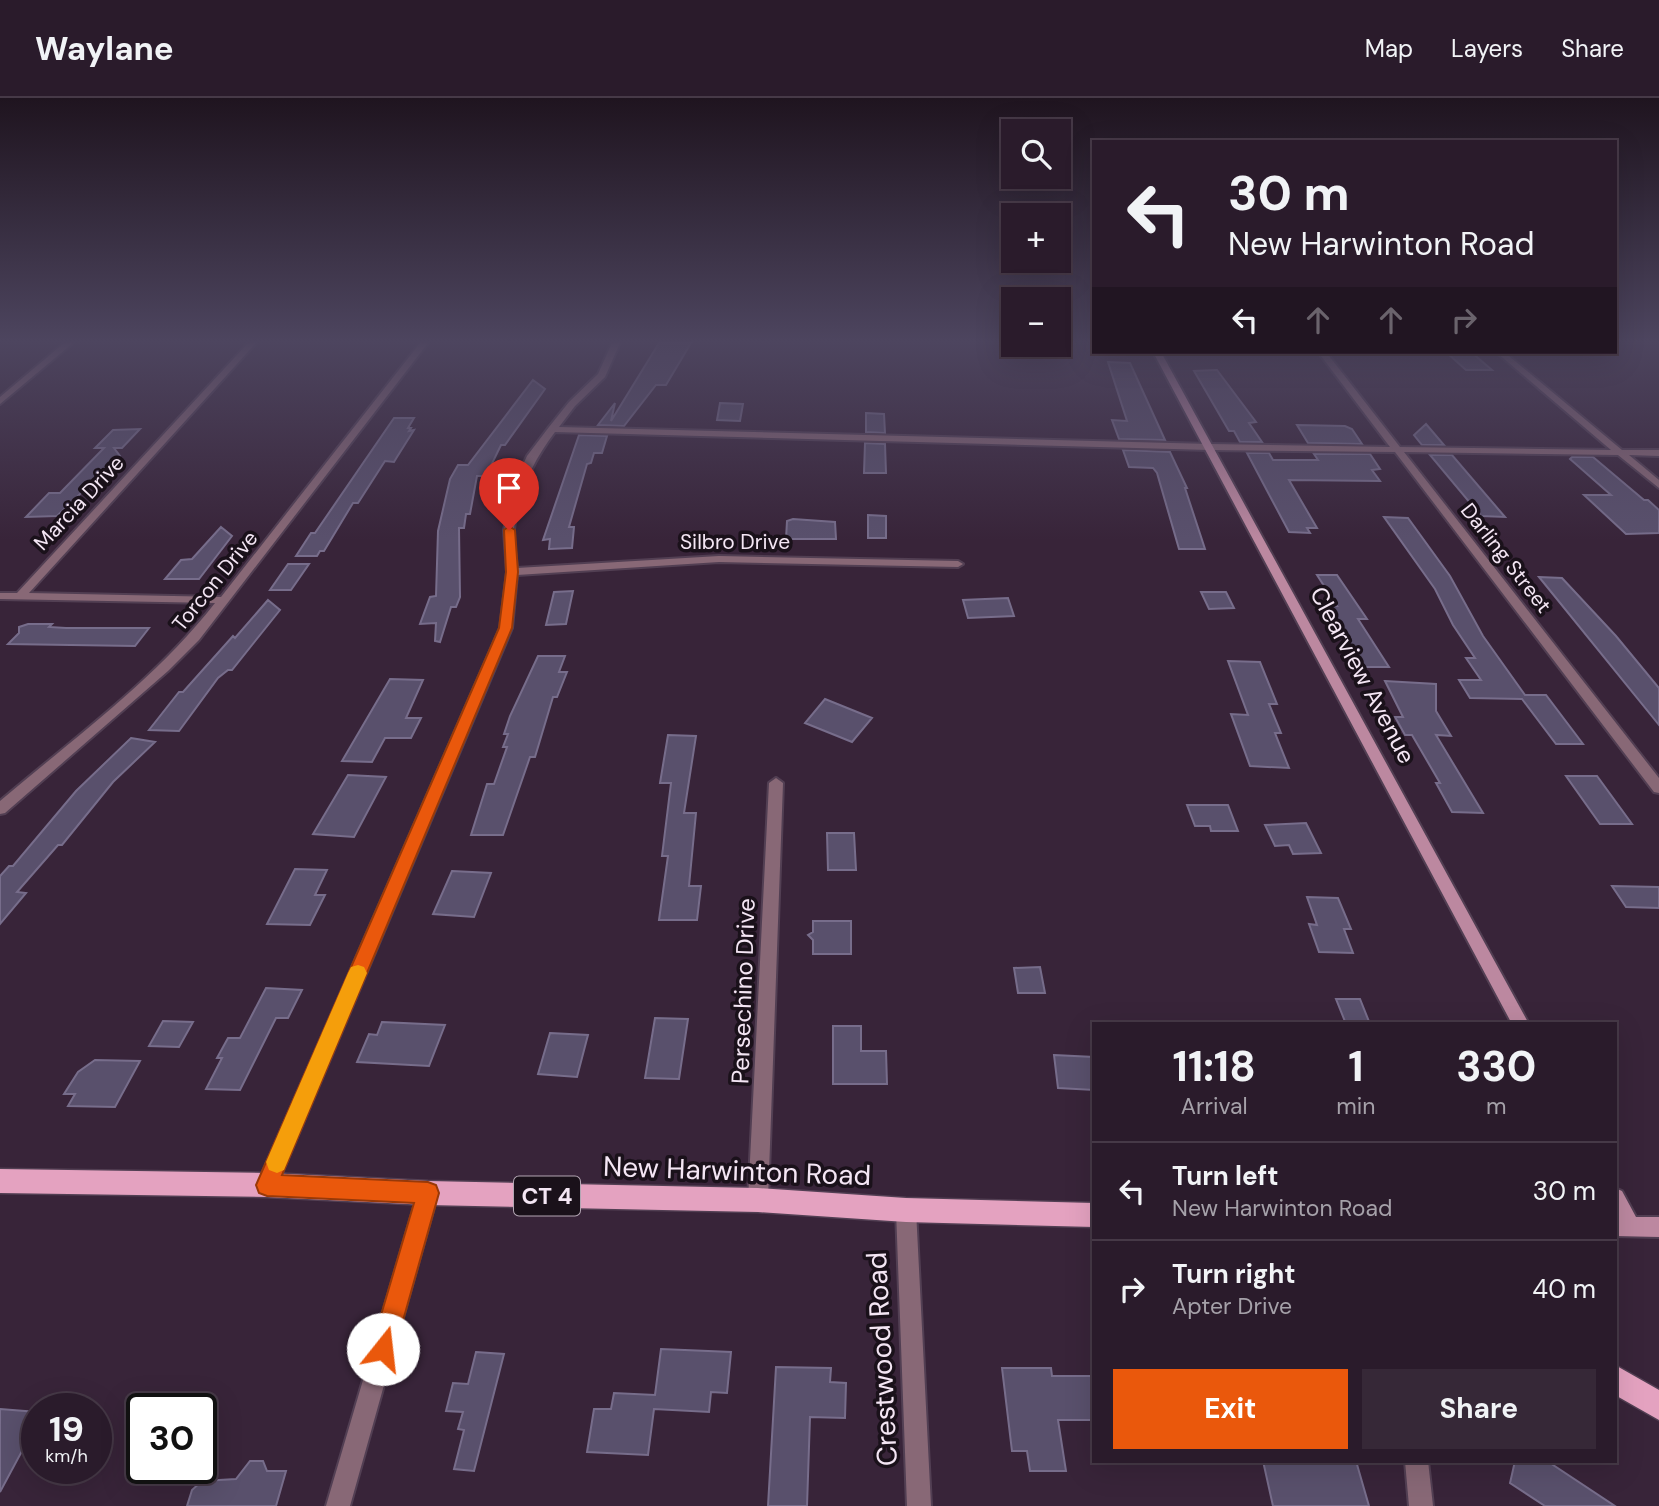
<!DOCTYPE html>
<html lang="en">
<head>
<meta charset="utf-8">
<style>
	:root { --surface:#2a1b2b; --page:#362837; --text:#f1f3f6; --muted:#a5a1a9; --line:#463947; --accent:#ea580c }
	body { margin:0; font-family:"DM Sans",sans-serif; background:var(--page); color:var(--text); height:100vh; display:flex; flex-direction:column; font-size:26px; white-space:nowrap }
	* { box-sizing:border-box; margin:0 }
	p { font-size:23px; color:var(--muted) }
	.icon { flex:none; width:38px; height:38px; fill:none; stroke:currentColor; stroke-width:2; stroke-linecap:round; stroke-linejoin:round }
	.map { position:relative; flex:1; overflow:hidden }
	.drawer { position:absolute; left:1092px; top:924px; width:525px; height:441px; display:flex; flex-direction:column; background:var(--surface); border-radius:0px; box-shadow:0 7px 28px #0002,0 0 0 2px var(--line) }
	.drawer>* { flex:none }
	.guide { position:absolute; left:1092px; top:42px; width:525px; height:214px; border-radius:0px; box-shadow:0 7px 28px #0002,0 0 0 2px var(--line); background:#2a1b2b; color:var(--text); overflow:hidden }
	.controls { position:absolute; left:1001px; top:21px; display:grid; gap:14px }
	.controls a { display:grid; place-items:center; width:70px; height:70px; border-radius:0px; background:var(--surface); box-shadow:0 7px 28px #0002,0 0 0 2px var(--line); font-size:35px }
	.speed { position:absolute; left:21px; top:1295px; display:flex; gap:14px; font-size:35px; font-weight:700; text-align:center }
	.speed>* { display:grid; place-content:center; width:91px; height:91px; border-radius:50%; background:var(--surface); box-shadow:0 7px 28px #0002,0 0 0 2px var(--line); line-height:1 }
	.speed small { font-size:18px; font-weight:400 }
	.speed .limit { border:4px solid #111; border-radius:10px; background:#fff; color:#111 }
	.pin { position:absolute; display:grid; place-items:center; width:60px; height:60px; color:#fff; margin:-72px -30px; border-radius:50% 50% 50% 0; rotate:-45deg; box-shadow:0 0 7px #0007 }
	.pin .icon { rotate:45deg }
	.me { position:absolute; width:77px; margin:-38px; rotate:16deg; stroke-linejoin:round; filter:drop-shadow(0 0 5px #0008) }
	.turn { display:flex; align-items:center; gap:24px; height:147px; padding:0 21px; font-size:32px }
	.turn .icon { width:91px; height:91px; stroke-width:2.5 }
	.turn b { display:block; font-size:49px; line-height:60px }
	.lanes { display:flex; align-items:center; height:66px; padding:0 21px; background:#0003; justify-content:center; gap:35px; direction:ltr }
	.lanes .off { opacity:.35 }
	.eta { display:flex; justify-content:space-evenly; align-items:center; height:119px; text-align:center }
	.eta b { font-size:42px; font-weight:700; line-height:49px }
	.button { display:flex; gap:14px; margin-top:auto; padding:14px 21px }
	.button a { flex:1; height:80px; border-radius:0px; background:var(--accent); color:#fff; font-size:28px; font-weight:700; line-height:80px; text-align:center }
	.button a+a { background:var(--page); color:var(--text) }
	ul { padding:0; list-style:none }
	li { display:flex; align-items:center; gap:21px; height:98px; padding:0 21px; border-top:2px solid var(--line) }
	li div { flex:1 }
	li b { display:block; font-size:26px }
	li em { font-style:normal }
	header { display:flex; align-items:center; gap:42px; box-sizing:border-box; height:98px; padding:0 35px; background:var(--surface); border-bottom:2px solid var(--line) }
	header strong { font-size:33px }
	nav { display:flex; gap:38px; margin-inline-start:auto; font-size:24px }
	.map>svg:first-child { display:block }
	.building { fill:#59506c; stroke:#776d8b; stroke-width:2 }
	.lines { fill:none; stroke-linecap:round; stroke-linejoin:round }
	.lane-casing { stroke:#523f53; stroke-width:4 }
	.street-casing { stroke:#523f53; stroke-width:4 }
	.secondary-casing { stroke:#523f53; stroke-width:4 }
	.primary-casing { stroke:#523f53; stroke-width:3 }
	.lane { fill:#886876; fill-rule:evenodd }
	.street { fill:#886876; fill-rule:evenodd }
	.secondary { fill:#bc88a0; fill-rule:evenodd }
	.primary { fill:#e4a2c0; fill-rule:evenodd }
	.route { fill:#ea580c; stroke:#983908; stroke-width:2 }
	.slow { fill:#f59e0b }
	.labels { text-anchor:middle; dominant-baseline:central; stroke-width:7; stroke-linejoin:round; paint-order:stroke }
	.far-street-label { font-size:21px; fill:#f4e6f4; stroke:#1a111a }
	.shield { fill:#1a111a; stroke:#b3a6b3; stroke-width:2 }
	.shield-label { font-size:23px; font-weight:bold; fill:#f4e6f4 }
	.street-label { font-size:24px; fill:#f4e6f4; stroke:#1a111a }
	.near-street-label { font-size:28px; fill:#f4e6f4; stroke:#1a111a }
</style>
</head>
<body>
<header>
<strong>Waylane</strong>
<nav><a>Map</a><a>Layers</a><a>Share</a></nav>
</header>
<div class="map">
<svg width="1659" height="1408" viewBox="0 0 1659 1408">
	<rect width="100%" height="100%" fill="#382439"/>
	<path class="building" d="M659 245H691L666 287H656L624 328 598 327 615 305 611 323Z
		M1446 254H1471L1492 272H1466Z
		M1108 264 1130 265 1165 342 1119 341 1112 322 1127 323Z
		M1217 272 1256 324 1249 325 1262 344H1240L1234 333H1229L1194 273Z
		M533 282 545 291 505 347H501L486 378H477L470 416H466L464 430H459L460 499 456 509H451L440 544 435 543 436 525 420 526 430 499 436 498 438 433 450 381 458 367H468Z
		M720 305 743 306 740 323 717 322Z
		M866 315 884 316 885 335 866 334Z
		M394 320H414L408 330H411L409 333 414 332 397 359 394 364 385 363 358 405H353L324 453H320L317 458H296L311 435H315Z
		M1426 326 1444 347H1422L1414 337Z
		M1297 327 1345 328 1352 331 1362 346 1308 345Z
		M140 331 122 350H114L120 358 57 418 26 419 49 395H60L104 350H95L113 332Z
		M579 337 607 338 602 355H594L591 365 587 366 569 429H574L572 450 549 451 550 441 543 442Z
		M865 345 885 346 886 375H864Z
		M1123 352 1170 354 1187 390H1185L1205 451H1179L1157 375 1153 370 1129 369Z
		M1247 355H1269L1273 362H1318L1314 356H1370L1380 371 1372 372 1380 383 1289 382 1317 430H1307L1310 435 1289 434Z
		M1430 357H1452L1505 419 1481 418Z
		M1572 359H1593L1644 402H1648L1659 412V435L1626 436 1584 397H1611L1570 361Z
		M868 417 886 418V440H868Z
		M1384 419 1408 420 1450 478 1483 538 1525 597H1546L1583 646H1556L1522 601 1470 600 1459 582H1481L1466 560H1475L1453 527 1435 491Z
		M793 421 835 424 836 441H786L787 423Z
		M221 429 232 438 199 481H165L181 462 192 461Z
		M288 466H309L291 492H270Z
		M1317 477H1337L1367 521H1358L1389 569H1363L1326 508H1337Z
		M1539 479 1562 480 1616 538 1659 590V627Z
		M573 493 566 526 546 527 554 494Z
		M1201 494H1226L1234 510 1209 511Z
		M1008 500 1014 518 968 520 963 502Z
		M268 502 280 512 232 572H228L218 580 179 633 149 632 179 594H183L233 538 235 540Z
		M28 526H52L49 529 66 530H149L135 548 8 546 19 535V529Z
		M538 558H565L559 574H567L557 599H553L535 659H530L503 737H471L487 686H494L507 649H503L508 636H504L510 618Z
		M1228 563 1260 564 1277 606H1269L1281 635H1275L1289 670 1250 668 1231 616 1248 617Z
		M390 581 423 582 406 620H421L411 640H385L372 664 342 663Z
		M1385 583 1436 586V613L1451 638 1436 637 1483 715 1452 714 1436 685H1440L1412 637H1405L1395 619H1403Z
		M825 601 872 620 852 644 805 625Z
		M668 637 696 638 684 715H696L689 788H701L697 822H659L668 758H662L671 685H660Z
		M131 640 155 644 113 684 62 747H58L17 794 26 795 0 826V778L9 768H13L76 693Z
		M348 677 386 679 354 739 313 736Z
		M1566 678H1597L1632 726H1600Z
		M1187 707H1228L1238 733H1211L1210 728H1195Z
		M1306 725 1321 755 1293 756 1289 747 1275 748 1265 727Z
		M827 735H854L856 772H828Z
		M295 771 327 772 315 797H325L310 827 267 826Z
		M452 773 491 775 474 819 433 816Z
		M1612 788 1659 789V810L1626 809Z
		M1307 799 1338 800 1351 831H1344L1353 855 1319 854 1309 826 1317 827Z
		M813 823H851V856H813V842L808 837 813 834Z
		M1040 869 1045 895H1018L1014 870Z
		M266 890 302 892 288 920H276L240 992 206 991 222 960H217L228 940H240Z
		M1336 901H1360L1370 926H1346Z
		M655 920 688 921 679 981 645 980Z
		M163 923 193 924 179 949 149 948Z
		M382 924 445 927 429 968 357 964 369 936 377 937Z
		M833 928H861V953H886L887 986H833Z
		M550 935 588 937 577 979 538 976Z
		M1054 957 1094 959V992L1058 990Z
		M95 962 140 963 115 1009 68 1008 75 996H64L78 974Z
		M661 1251 731 1254 727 1295 711 1294 709 1314 654 1311 648 1357 587 1354 594 1311H611L614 1295 655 1297Z
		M476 1254 504 1256 474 1373 454 1371 464 1332 458 1331 463 1314 446 1313 453 1285 468 1286Z
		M776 1269 831 1270 830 1284 846 1285 845 1320 810 1319 807 1408H768Z
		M1002 1270H1051L1052 1278H1094V1322H1058L1066 1373H1030L1027 1353H1012Z
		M0 1311 37 1314V1325L0 1394Z
		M250 1363H263L267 1373H286L276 1408H187L192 1392 202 1383 236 1381Z
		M1263 1363H1356L1369 1408H1273Z
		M1515 1363H1547L1615 1408H1545L1510 1385Z"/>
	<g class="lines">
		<defs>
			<path id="lane" d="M1405 1363H1428L1433 1408H1409Z"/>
			<path id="street" d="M64 245H73L0 306V299Z
				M248 245H256L29 495 221 499 420 245H428L199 542 168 573 5 715 0 716V703C74 640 155 582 215 505L0 501V495H17Z
				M612 245H620L605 279 575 308 559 329 1210 346 1390 349 1318 254H1326L1400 349 1611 352 1496 254H1504L1622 352H1659V358L1629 357 1659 382V390L1618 357 1404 354 1659 680V695L1654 694 1395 354 1210 352 555 334C533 363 518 394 514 431 513 444 516 458 517 470L719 458 958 463 963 466 958 469 719 464 517 477 512 530 274 1094 267 1097 260 1094 257 1087 260 1080 500 530 507 474 504 432 514 386 527 358 549 329 569 304 598 276Z
				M776 680 783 685 768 1102 765 1109 758 1112 751 1109 748 1102 769 685Z
				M428 1085 435 1088 438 1095 350 1408H326L418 1095 421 1088Z
				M906 1102 913 1105 916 1112 931 1408H907L896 1112 899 1105Z"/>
			<path id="secondary" d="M1153 254H1161L1529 926H1512Z
				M1615 1090 1622 1093 1636 1119H1659V1139L1615 1138Z"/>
			<path id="primary" d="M0 1071 267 1075 428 1083 758 1090 906 1100 1094 1105V1129L906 1124 758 1114 428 1107 267 1099 0 1095Z
				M1615 1267 1659 1292V1322L1615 1297Z"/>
		</defs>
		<use href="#lane" class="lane-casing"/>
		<use href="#street" class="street-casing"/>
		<use href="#secondary" class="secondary-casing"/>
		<use href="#primary" class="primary-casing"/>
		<use href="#lane" class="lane"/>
		<use href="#street" class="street"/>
		<use href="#secondary" class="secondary"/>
		<use href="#primary" class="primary"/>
	</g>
	<linearGradient id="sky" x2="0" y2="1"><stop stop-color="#1f141f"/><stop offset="0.55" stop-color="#4d455f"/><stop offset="1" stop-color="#4d455f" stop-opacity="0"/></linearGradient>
	<rect width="1659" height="442" fill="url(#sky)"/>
	<path class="route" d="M509 428 515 432 518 474 512 530 282 1077 428 1084 436 1087 439 1095 395 1251 392 1260 383 1264 375 1260 371 1251 414 1105 267 1098 259 1095 256 1087 499 530 506 474 504 432Z"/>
	<path class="slow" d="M358 867 364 869 367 875 284 1072 277 1075 269 1072 266 1064 348 875 351 869Z"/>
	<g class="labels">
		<g class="far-street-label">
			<text transform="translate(79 405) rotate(-47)">Marcia Drive</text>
			<text x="735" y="444">Silbro Drive</text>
			<text transform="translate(1506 460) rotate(52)">Darling Street</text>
			<text transform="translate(215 483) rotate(-51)">Torcon Drive</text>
		</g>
		<rect class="shield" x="514" y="1078.5" width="66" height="39" rx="5"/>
		<g class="shield-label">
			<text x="547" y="1098">CT 4</text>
		</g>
		<g class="street-label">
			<text transform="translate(1363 577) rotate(62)">Clearview Avenue</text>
			<text transform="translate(743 893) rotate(-88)">Persechino Drive</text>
		</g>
		<g class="near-street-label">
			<text transform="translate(737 1073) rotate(2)">New Harwinton Road</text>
			<text transform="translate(882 1261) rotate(-93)">Crestwood Road</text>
		</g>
	</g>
</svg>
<div class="controls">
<a><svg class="icon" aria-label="search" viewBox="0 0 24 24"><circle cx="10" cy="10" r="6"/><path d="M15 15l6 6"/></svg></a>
<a>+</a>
<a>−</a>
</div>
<div class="speed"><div>19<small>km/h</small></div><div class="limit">30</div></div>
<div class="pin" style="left:509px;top:432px;background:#d93025"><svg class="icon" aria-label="arrive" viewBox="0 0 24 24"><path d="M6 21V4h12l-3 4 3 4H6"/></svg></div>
<svg class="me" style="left:383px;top:1251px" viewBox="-20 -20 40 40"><circle r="19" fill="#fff"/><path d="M0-13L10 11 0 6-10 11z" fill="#ea580c"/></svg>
<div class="guide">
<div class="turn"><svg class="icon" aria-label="left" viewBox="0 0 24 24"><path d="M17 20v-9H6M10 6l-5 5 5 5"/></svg><div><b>30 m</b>New Harwinton Road</div></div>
<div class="lanes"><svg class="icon" aria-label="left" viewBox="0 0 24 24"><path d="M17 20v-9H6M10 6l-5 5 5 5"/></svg><svg class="icon off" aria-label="ahead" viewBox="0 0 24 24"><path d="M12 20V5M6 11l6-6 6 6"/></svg><svg class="icon off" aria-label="ahead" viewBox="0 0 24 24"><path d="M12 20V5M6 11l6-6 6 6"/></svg><svg class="icon off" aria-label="right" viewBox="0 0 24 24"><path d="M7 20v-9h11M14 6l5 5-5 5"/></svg></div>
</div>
<section class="drawer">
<div class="eta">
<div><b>11:18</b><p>Arrival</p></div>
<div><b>1</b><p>min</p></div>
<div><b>330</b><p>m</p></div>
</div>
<ul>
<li><svg class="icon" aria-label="left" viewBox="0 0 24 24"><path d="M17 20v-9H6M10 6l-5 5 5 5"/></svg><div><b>Turn left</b><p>New Harwinton Road</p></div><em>30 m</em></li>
<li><svg class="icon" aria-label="right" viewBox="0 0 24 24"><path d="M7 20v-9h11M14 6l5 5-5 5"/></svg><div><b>Turn right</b><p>Apter Drive</p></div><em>40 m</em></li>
</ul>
<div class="button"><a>Exit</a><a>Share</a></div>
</section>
</div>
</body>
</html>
